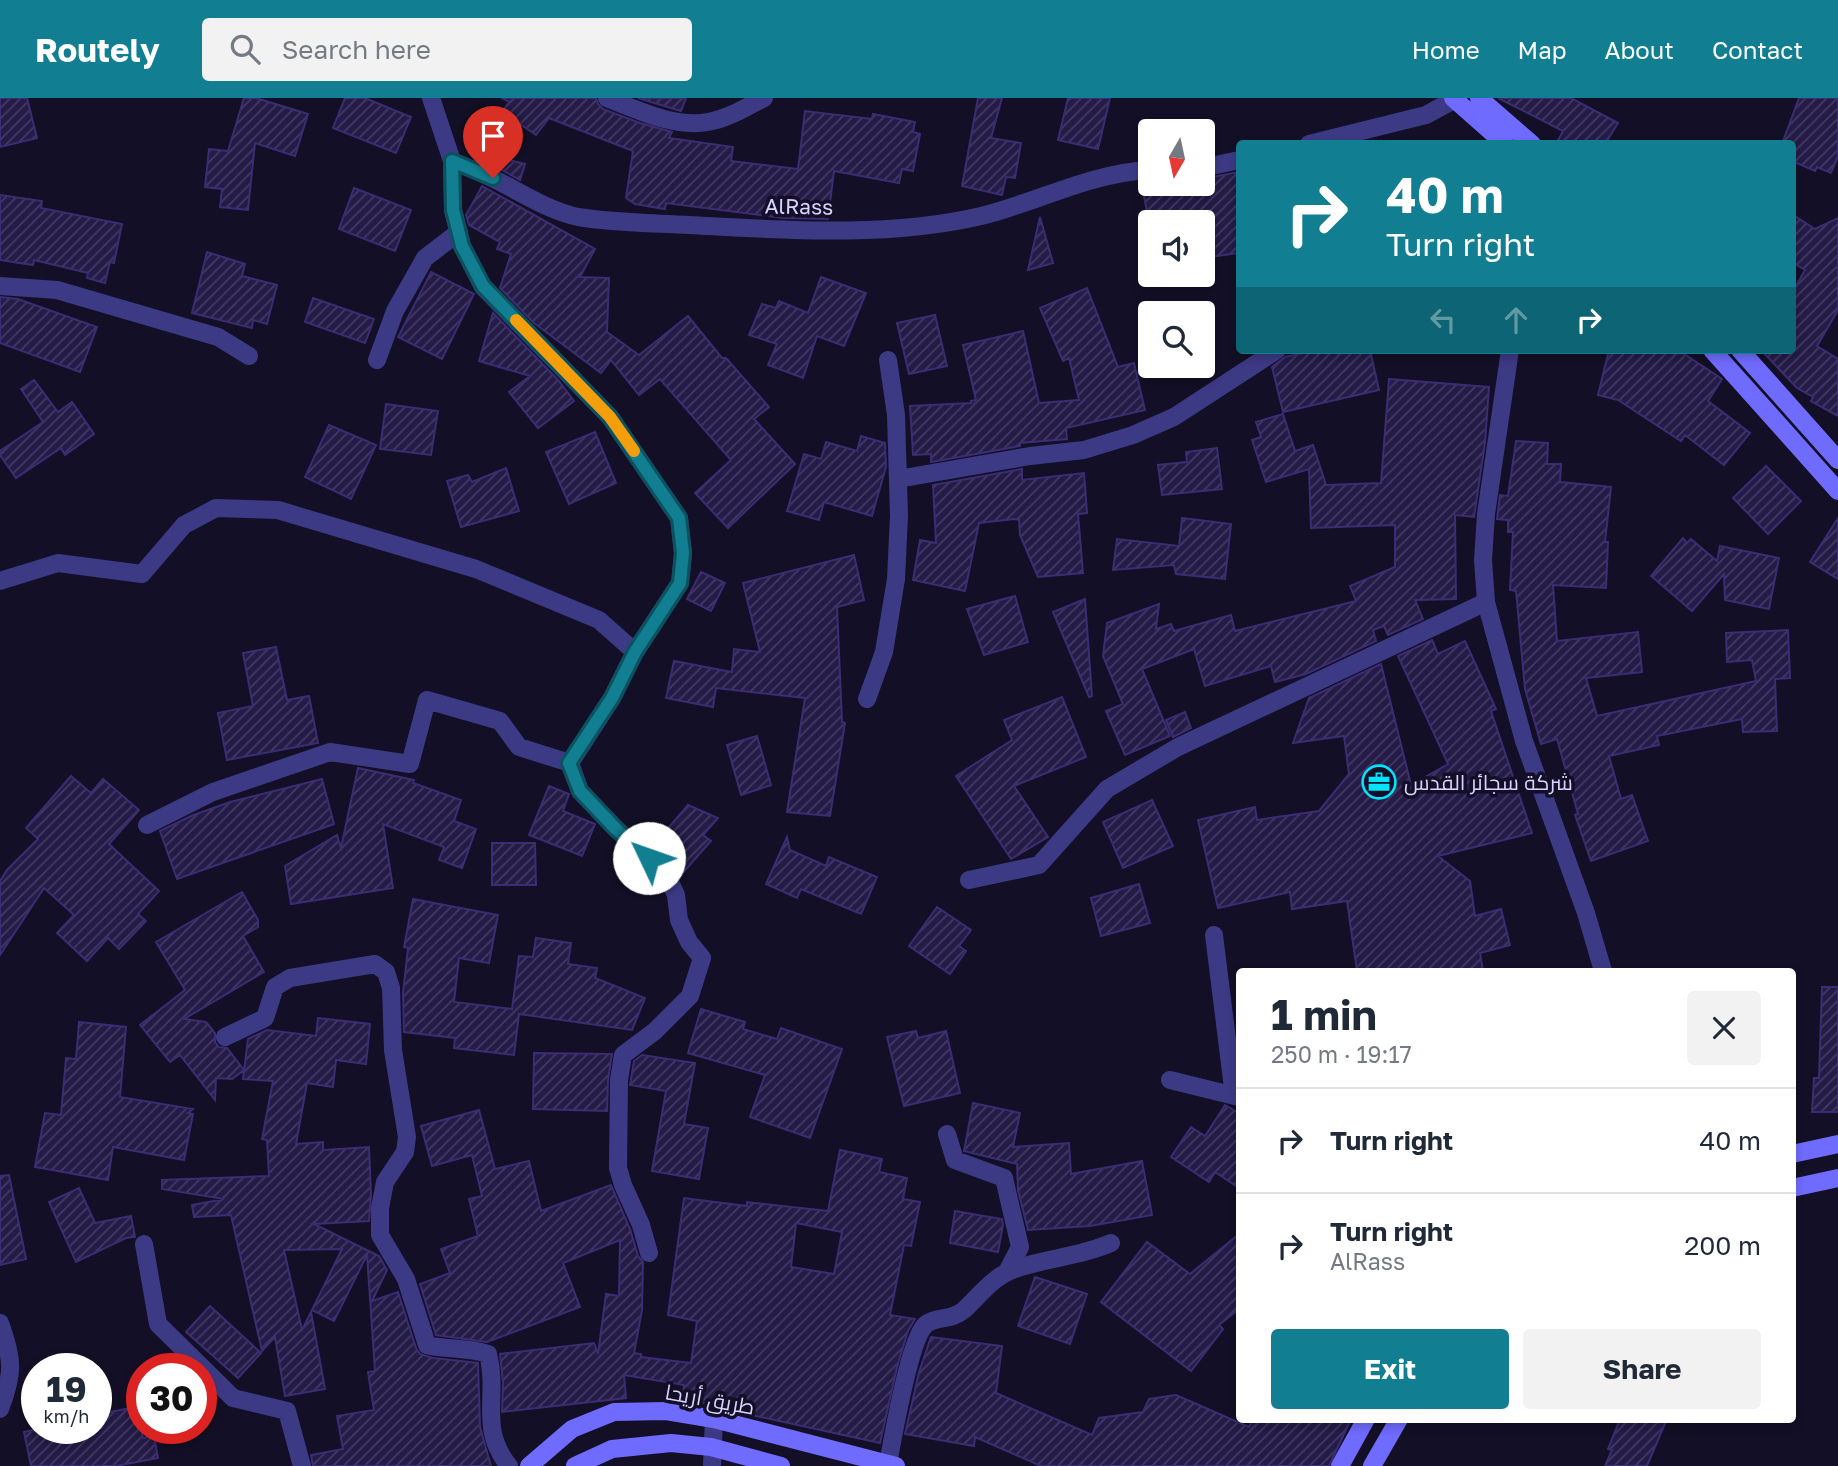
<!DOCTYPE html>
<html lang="en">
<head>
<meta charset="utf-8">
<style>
	:root { --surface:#fff; --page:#f2f2f3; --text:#1f2937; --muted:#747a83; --line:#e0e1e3; --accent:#117e91 }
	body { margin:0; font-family:"Golos Text",Cairo,sans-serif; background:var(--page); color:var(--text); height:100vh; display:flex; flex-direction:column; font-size:26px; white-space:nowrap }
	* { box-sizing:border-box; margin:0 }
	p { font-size:23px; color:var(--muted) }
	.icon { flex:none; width:38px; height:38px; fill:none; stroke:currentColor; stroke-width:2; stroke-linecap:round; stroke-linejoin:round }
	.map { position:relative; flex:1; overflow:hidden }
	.drawer { position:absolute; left:1236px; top:870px; width:560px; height:455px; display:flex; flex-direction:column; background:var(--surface); border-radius:7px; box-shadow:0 4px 10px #0003 }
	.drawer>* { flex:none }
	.hud { position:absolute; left:1236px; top:42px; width:560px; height:214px; border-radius:7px; box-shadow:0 4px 10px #0003; background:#117e91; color:#fff; overflow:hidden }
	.needle { width:46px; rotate:189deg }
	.tools { position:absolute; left:1138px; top:21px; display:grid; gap:14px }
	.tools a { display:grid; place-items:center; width:77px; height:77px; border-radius:7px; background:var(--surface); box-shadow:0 4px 10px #0003; font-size:35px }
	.speed { position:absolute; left:21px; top:1255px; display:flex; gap:14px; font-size:35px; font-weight:700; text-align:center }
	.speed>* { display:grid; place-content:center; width:91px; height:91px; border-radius:50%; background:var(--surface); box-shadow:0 4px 10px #0003; line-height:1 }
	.speed small { font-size:18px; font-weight:400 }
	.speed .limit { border:10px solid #d22; background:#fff; color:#111 }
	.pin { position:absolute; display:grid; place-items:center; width:60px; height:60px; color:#fff; margin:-72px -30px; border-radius:50% 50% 50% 0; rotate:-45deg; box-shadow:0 0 7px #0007 }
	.pin .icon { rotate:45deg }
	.me { position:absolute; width:77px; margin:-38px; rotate:312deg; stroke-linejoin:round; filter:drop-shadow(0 0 5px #0008) }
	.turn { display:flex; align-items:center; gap:24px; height:147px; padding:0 35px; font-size:32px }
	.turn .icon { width:91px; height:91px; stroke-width:2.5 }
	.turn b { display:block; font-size:49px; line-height:60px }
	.lanes { display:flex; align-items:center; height:66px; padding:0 35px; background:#0003; justify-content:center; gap:35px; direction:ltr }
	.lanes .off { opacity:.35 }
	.round { display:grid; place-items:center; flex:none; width:74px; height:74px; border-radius:7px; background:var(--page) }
	.head { display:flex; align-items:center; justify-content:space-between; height:119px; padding:0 35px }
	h1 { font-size:42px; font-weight:700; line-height:52px }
	.button { display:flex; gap:14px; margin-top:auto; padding:14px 35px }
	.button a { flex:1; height:80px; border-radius:7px; background:var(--accent); color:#fff; font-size:28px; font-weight:700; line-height:80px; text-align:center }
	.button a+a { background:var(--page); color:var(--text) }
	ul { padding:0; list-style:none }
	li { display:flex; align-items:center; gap:21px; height:105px; padding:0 35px; border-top:2px solid var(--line) }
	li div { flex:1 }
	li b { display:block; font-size:26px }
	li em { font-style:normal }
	header { display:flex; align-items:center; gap:42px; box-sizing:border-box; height:98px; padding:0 35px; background:var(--accent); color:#fff }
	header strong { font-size:33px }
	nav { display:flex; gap:38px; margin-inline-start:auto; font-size:24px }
	.search { width:490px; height:63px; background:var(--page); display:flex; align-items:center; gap:18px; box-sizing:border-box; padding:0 24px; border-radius:7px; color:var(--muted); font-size:26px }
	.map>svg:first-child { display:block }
	.building { fill:url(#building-hatch); stroke:#3b2d73; stroke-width:2; fill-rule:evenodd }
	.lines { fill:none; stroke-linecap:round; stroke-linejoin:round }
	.minor { stroke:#3d3a85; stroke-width:18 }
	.tertiary { stroke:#3d3a85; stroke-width:18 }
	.secondary { stroke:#6f6bff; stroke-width:18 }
	.route-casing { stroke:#0b525e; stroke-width:18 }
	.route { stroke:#117e91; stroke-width:12 }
	.slow { stroke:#f59e0b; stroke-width:12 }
	.labels { text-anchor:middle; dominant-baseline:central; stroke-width:7; stroke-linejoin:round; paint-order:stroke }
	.street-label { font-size:21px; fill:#d9d4ff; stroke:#130f26 }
	.poi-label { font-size:21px; fill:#d9d4ff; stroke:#130f26; text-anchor:start }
</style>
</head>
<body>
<header>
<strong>Routely</strong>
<div class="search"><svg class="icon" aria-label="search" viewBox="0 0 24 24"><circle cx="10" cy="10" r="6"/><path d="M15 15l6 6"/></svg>Search here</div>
<nav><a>Home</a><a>Map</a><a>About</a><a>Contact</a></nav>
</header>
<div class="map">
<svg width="1838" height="1368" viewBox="0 0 1838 1368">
	<defs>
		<pattern id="building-hatch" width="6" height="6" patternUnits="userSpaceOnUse" patternTransform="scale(1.75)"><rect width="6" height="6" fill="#241b47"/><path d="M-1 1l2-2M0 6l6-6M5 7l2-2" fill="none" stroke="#433b63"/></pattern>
	</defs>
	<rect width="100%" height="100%" fill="#130f26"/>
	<path class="building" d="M0 0H27L37 40 0 49Z
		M244 0H256L308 16 295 58 255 45 248 112 220 109 222 91 205 89 209 51 228 53Z
		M345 0H365L411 19 396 55 333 30Z
		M502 0H596L598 6 603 11 640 25 672 34 669 40 733 49 731 63 798 71 805 13 872 21 873 16 915 24 913 34 920 36 913 73 902 71 899 85 834 73 828 121 784 120 666 105 665 111 635 106 626 100 633 53 549 20 536 37 502 14 509 4Z
		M638 0H686L681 13Z
		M978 0H1002L991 40 1021 45 1015 80 1006 79 1002 97 962 88Z
		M1068 0H1110L1098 51 1058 42Z
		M1498 0H1571L1618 25 1605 46H1556L1563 33Z
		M1799 0H1838V58L1831 75 1817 69 1815 73 1792 63V46H1782Z
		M505 61 525 66 520 82 502 72Z
		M1239 74V155L1202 160V124H1166L1165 119 1148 120 1143 92 1176 86H1202V81Z
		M482 88 595 151 580 179 609 180 607 234 639 257 688 218 722 260H726L769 309 754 321 795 366 728 430 695 395 731 362 660 281 639 297 611 262 601 275 534 225 500 190 511 156 497 151 500 144 469 127 466 117Z
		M354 90 411 112 395 153 339 131Z
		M0 97 42 103 41 110 122 126 114 165 110 164 105 185 87 180 88 175 34 162 33 167 0 162Z
		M1792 116 1815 131 1838 120V212L1817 248 1838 261V318L1811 303 1813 299 1797 290 1761 252H1792V195L1805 172 1792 164Z
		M1040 119 1053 165 1028 172Z
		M207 154 245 166 242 178 277 187 267 226 253 222 252 230 192 215Z
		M431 174 474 196 442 261 398 239Z
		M821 179 866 195 844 248 817 238 803 280 768 267 777 246 749 237 762 206 776 210 779 203 808 215Z
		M1087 190 1118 269 1134 265 1145 312 1066 330 1067 341 1020 345V348L931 364V356L913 357 910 308 971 305V303L976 302 963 247 1023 233 1039 305 1079 302 1069 260 1063 263 1040 210Z
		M0 199 18 201 97 229 80 274 0 245Z
		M313 200 374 221 365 245 305 224Z
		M493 215 558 282 574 303 538 330 509 294 530 278 479 263Z
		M935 217 947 268 909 276 897 225Z
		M1317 252H1370L1379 292 1283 314 1272 269 1285 259Z
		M1609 252H1678L1722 281 1708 303 1750 335 1724 367 1685 337 1681 343 1618 302 1598 297Z
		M1389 281 1489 289 1485 345 1474 419 1455 417 1456 501 1415 502 1423 521 1388 537 1384 528 1373 532 1376 543 1306 576 1275 584 1271 568 1205 588 1194 551 1142 571 1170 638 1125 657 1106 613 1123 606 1103 558 1107 525 1159 506 1156 531 1171 526 1174 533 1231 517 1235 533 1356 503 1350 488 1395 469V427L1311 430 1309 371 1266 384 1252 342 1261 339 1256 324 1283 316 1295 353 1313 347 1326 387 1381 385Z
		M34 282 58 314 72 304 94 336 65 357 61 350 16 380 0 357V353L43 324 21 291Z
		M386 306 438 313 431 357 380 351Z
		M329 327 376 347 351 401 305 379Z
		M595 334 616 385 569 406 546 354Z
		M861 338 885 345 886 369 872 418 824 404 819 422 787 413 804 356 821 361 826 344 857 353Z
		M1516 343 1548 345 1547 366H1561L1560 384 1611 389 1605 444H1608L1606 490 1553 487 1557 543 1638 534 1642 574 1586 580 1597 618 1756 583 1752 562 1727 564 1726 535 1788 532 1790 580 1775 581 1777 633 1743 634 1742 621 1657 638 1659 647 1609 658 1621 701 1632 697 1648 743 1591 763 1575 717 1578 716 1557 641 1541 646 1525 591 1516 493 1510 492 1513 434H1508V422L1497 421 1500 397 1508 398Z
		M1217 350 1222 391 1162 397 1158 367 1187 364 1186 354Z
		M1766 368 1801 403 1768 436 1733 400Z
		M506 370 519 413 461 429 447 383 468 377 472 384Z
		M1022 371V382L1084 375 1087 415 1078 416 1083 475 1038 479 1020 437 1019 422 1014 421 979 425 965 493 913 482 920 442 936 445 933 387Z
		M1182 420 1231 426 1225 481 1176 476 1174 467 1113 472 1117 441 1179 448Z
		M1838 420V481L1810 464Z
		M1683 440 1687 445 1691 441 1717 463 1720 448 1779 460 1769 511 1725 502 1724 476 1692 513 1651 478Z
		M854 457 864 502 837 509 842 624 845 625 830 718 787 714 805 600 716 590 713 609 666 600 674 563 732 574 734 551 760 554 743 485Z
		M701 474 725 485 711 513 687 501Z
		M1015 498 1028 544 984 557 967 511Z
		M1085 501 1092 598 1089 599 1053 514Z
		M1432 542 1438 556 1465 543 1496 611 1491 613 1532 735 1438 758 1470 783 1475 818 1501 811 1510 847 1480 855 1483 873H1357L1347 803 1292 811 1290 794 1218 810 1198 722 1255 709 1257 722 1319 713 1349 676 1344 638 1293 645 1309 600 1381 566 1411 687 1448 666 1398 558Z
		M276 549 287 602 309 598 318 645 227 662 218 615 253 608 243 555Z
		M1062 599 1086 659 1014 688 1048 739 1011 761 956 678 1012 642 1004 622Z
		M1185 614 1191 630 1173 639 1166 622Z
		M757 638 771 687 741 697 727 647Z
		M358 670 414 682 413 685 461 702 454 723 476 731 462 770 439 762 444 749 383 726 393 790 291 806 285 768 337 737 341 750Z
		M71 678 91 695 103 681 139 712 109 746 159 793 138 816 146 823 119 851 108 840 87 863 57 835 74 817 44 790 0 857V783L7 772 38 741 26 730Z
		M322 681 334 726 177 781 160 733 191 718 230 704Z
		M549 688 569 696 563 713 595 726 582 758 529 737Z
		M1152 702 1173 748 1123 770 1103 724Z
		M688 707 718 720 703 737 711 743 680 778 674 767 653 748Z
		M787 739 790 752 826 768 829 759 877 779 861 816 801 791 797 800 766 786Z
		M492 745H535L536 787H492Z
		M1139 786 1150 825 1101 838 1091 800Z
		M242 794 258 822V829L243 838 264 874 184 921 206 924 215 935V944L219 949 227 950 244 972 232 981 216 980 215 1002 180 957 170 964 140 927 185 892 156 844Z
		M413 801 498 817 489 865 459 860 454 904 512 911 519 858 533 859 536 840 571 845 568 866 597 870 595 880 645 900 632 932 519 916 514 957 454 950 455 940 404 934 403 895 408 850 404 849Z
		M937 809 971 832 959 848 966 853 950 876 909 848Z
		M1822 889H1838V1014H1812L1814 980H1819Z
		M701 911 745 924 743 931 777 941 781 930 842 951 810 1040 750 1019 765 977 688 955Z
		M318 920 370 926 366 966 336 962 333 989 307 985 296 1046 323 1044V1052L369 1049 371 1097 369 1123 314 1126 379 1158 387 1172 372 1203 398 1194 416 1250 420 1256 433 1260 478 1265 480 1329 491 1368H313L311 1357 343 1351 337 1318 374 1312 368 1274 375 1273 367 1157 334 1223 312 1212 342 1151 284 1152 302 1232 311 1214 325 1291 285 1298 275 1239 262 1253 231 1117 194 1119 192 1107 224 1101 162 1091V1082L269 1078 267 1042 262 1041 273 983 243 981 248 941 267 932 316 938Z
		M79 924 126 929 120 999 193 1011 188 1015 193 1016 184 1062 113 1049 108 1082 35 1069 45 1015 61 1017 66 960 76 961Z
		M916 933 918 940 946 933 960 995 904 1008 887 939Z
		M534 955 612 956 608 982 607 1013 533 1011Z
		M642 957 695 965 684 1026 708 1030 699 1081 652 1073 666 993 630 987 634 963Z
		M973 1005 1020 1015 1013 1049 1069 1045 1071 1076 1142 1063 1152 1117 1090 1128 1028 1132 1018 1092 1017 1066 964 1053Z
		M1225 1007 1239 1015V1090L1215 1074 1209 1084 1171 1059 1191 1029 1205 1038Z
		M479 1012 495 1071 529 1063 541 1113 611 1087 630 1131 638 1158 643 1164 642 1212 634 1255 641 1256V1259L691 1265 697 1223 668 1217 684 1100 747 1108V1104L828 1113 840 1052 882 1061 879 1074 907 1080 903 1101 920 1104 911 1148 904 1147 890 1217 915 1221 908 1233 897 1269 880 1345 724 1311 725 1309 682 1301 684 1287 624 1277 626 1300 502 1314 503 1285 500 1256 594 1245 598 1256 606 1196 619 1198 620 1142 563 1165 580 1209 487 1244 436 1237 420 1186 450 1175 441 1151 478 1138 469 1101 482 1098 472 1057 432 1068 421 1028ZM796 1125 842 1134 834 1176 791 1169Z
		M9 1077 26 1161 0 1167V1078Z
		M79 1090 95 1125 131 1118 135 1139 126 1140 76 1164 49 1104Z
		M955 1113 1002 1121 1003 1127 998 1154 950 1145Z
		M1239 1136V1211L1219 1227 1223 1231 1191 1273 1101 1204 1147 1144 1190 1176Z
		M1035 1179 1087 1196 1070 1246 1018 1228Z
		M210 1208 261 1255 238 1280 186 1234Z
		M931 1239 1002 1248 996 1295 1092 1337 1099 1320 1143 1314 1149 1301 1176 1297 1249 1329 1253 1321H1351L1329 1368H1041L975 1339 974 1348 905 1336 919 1274Z
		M137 1309 143 1340 154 1338 158 1360 116 1368H31L24 1334 42 1330H101L98 1316Z
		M1620 1321H1667L1647 1368H1605L1612 1352 1608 1351Z"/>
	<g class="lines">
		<path class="minor" d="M431 0 452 63 453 112 462 148 483 189 610 319 679 420 683 455 680 485 635 554 612 600 570 665 580 693 616 731 666 775 676 797 679 822 689 844 702 860 690 898 655 933 623 957 619 982 618 1070 623 1087 641 1127 649 1155
			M607 0C638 12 674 30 708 24 727 21 747 9 764 0
			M1309 46 1426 17 1457 0
			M452 63C467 69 482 75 496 82 522 95 549 113 578 119 614 125 653 125 689 127 785 132 887 140 981 118 1038 104 1090 75 1150 72
			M1202 70 1239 62
			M0 188 57 192 218 239 249 258
			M377 262 395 213 425 160 459 134
			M898 381 1030 358 1084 352 1133 337 1174 319 1277 252
			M0 483 58 465 142 476 184 427 216 410 278 412 476 471 599 522 635 554
			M867 601 884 554 896 481 899 418 896 317 888 262
			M147 727 213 694 330 654 410 666 427 602 500 623 519 649 570 665
			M969 782 1039 767 1107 691 1178 649 1486 504
			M1214 837 1234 998
			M225 939 265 920 275 889 290 880 375 866 386 874 391 890 393 952 407 1039 405 1054 385 1084 380 1110V1137L406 1181 427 1247C447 1252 468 1249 488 1256 499 1298 478 1330 509 1368
			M1170 982 1239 999
			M947 1036 955 1062 1004 1080 1020 1149 1007 1174
			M144 1146 158 1226 233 1300 287 1313 302 1368
			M0 1225C13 1261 14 1275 0 1311
			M888 1366C893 1339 909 1244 925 1227 935 1218 951 1223 964 1212 981 1196 994 1177 1018 1170 1049 1160 1081 1158 1111 1145
			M712 1368 714 1321"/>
		<path class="tertiary" d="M1510 252 1486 416 1483 462 1486 504 1524 643 1586 815 1603 873"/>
		<path class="secondary" d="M1453 0 1505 46
			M1479 0 1532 46
			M1712 252 1838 393
			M1740 252 1838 362
			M1792 1056 1838 1046
			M1792 1090 1838 1080
			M529 1368 572 1331 614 1314 666 1313 714 1321 896 1368
			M575 1368 612 1351 671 1345 711 1349 781 1368
			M1340 1368 1366 1321
			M1372 1368 1399 1321"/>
	</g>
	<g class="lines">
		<defs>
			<path id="route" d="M493 80 452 63 453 112 462 148 483 188 610 319 679 420 683 455 680 485 635 554 612 600 569 665 580 693 616 731 649 760"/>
		</defs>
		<use href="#route" class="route-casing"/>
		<use href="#route" class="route"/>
		<path class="slow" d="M516 222 610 319 634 353"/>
	</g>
	<defs>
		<symbol id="office-ring" viewBox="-11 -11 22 22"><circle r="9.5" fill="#130f26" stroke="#00e5ff" stroke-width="1.5"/><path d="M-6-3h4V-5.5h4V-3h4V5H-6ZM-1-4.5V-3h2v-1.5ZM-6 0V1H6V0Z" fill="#00e5ff"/></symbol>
	</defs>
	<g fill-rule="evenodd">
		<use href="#office-ring" x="1360" y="665" width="38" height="38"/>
	</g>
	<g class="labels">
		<g class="street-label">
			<text transform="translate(799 108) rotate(1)">AlRass</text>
			<text transform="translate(710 1301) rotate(10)">طريق أريحا</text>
		</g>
		<g class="poi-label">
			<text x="1404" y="684">شركة سجائر القدس</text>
		</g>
	</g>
</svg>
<div class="tools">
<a><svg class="needle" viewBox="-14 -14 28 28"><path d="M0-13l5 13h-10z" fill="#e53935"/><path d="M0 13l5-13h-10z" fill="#747a83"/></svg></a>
<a><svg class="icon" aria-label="sound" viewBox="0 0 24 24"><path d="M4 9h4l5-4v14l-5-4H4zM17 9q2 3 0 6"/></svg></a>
<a><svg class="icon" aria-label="search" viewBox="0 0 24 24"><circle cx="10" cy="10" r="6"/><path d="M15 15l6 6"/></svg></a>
</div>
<div class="speed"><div>19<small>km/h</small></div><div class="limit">30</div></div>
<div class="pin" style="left:493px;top:80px;background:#d93025"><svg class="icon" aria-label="arrive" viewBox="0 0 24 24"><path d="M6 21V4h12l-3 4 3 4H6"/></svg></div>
<svg class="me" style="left:649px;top:760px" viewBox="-20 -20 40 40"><circle r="19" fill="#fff"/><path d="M0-13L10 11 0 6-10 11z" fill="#117e91"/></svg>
<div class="hud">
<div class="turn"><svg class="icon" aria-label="right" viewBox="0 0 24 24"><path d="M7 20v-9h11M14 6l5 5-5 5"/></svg><div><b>40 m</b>Turn right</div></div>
<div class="lanes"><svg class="icon off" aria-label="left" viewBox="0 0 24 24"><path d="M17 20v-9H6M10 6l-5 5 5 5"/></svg><svg class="icon off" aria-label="ahead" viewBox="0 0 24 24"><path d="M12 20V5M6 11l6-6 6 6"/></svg><svg class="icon" aria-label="right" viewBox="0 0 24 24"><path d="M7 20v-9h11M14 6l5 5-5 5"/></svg></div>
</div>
<section class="drawer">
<div class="head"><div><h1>1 min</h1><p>250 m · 19:17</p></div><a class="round"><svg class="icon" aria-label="close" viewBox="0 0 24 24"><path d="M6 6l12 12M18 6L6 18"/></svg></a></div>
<ul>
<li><svg class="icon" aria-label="right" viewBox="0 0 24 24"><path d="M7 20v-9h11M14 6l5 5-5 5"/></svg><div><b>Turn right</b></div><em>40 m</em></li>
<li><svg class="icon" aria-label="right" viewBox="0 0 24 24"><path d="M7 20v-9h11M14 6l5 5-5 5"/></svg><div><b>Turn right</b><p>AlRass</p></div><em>200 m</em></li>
</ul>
<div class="button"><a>Exit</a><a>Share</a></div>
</section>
</div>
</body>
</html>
